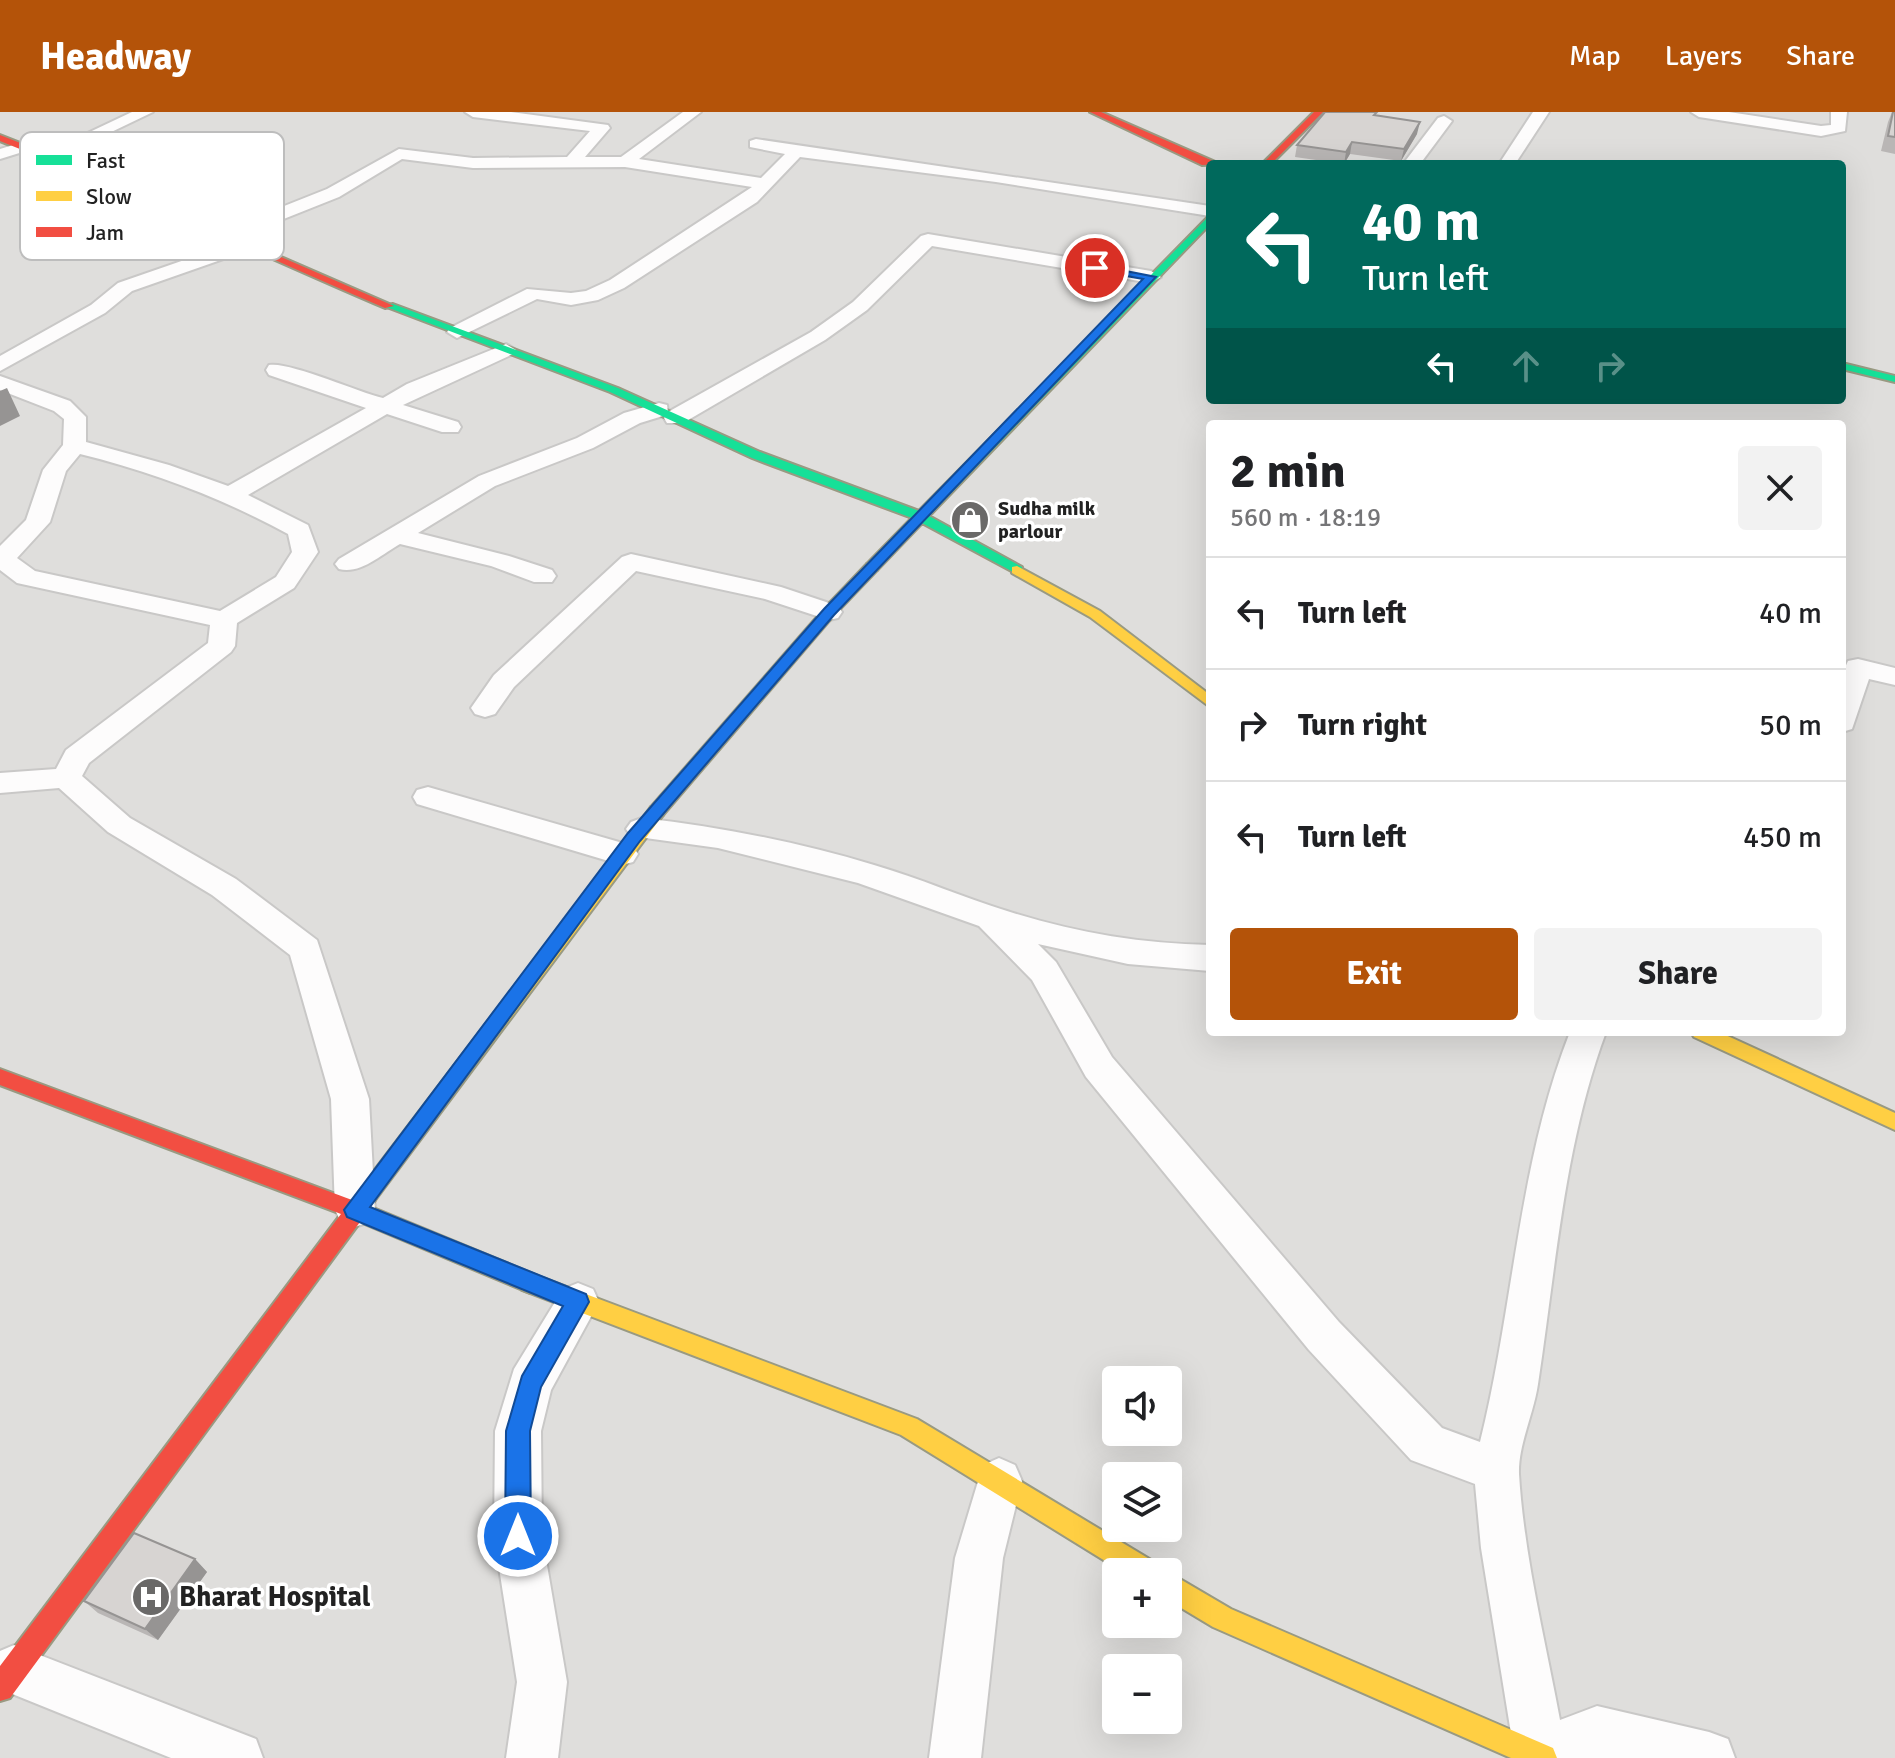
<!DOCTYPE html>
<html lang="en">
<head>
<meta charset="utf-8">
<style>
	:root { --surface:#fff; --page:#f2f2f2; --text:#202124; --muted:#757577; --line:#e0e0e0; --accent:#b45309 }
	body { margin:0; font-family:Signika,sans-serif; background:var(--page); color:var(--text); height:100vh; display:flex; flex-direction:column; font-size:30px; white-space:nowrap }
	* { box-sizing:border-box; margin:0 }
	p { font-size:26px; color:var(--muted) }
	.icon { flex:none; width:44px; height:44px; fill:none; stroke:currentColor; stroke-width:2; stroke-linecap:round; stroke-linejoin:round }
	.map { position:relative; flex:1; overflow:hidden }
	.side { position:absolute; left:1206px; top:308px; width:640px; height:616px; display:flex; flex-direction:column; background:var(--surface); border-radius:8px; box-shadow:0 8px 32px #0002 }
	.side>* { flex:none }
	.hud { position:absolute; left:1206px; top:48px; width:640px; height:244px; border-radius:8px; box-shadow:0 8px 32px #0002; background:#00695c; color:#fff; overflow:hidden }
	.buttons { position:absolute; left:1102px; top:1254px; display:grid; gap:16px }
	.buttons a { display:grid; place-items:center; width:80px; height:80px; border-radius:8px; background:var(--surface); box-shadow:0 8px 32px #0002; font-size:40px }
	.pin { position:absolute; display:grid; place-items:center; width:68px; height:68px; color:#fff; margin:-34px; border:4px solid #fff; border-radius:50%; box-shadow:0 2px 8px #0007 }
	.me { position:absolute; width:88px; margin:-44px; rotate:0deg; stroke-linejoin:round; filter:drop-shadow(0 0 6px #0008) }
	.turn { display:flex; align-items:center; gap:28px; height:168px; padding:0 24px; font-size:36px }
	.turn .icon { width:104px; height:104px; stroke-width:2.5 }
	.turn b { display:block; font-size:56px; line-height:68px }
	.lanes { display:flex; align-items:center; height:76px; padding:0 24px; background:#0003; justify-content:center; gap:40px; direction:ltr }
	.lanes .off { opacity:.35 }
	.round { display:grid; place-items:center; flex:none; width:84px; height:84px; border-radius:8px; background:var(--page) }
	.summary { display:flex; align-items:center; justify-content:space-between; height:136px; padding:0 24px }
	h1 { font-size:48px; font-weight:800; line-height:60px }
	.action { display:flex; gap:16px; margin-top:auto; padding:16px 24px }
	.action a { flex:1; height:92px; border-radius:8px; background:var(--accent); color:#fff; font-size:32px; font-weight:800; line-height:92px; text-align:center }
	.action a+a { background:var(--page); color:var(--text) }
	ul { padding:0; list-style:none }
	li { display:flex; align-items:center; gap:24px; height:112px; padding:0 24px; border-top:2px solid var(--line) }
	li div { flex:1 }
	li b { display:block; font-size:30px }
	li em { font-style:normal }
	header { display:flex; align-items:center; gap:48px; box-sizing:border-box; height:112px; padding:0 40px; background:var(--accent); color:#fff }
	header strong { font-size:38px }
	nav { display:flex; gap:44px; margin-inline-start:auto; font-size:28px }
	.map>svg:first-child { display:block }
	.residential { fill:#dfdedc; fill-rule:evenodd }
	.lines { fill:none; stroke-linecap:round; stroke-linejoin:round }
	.street-casing { stroke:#c9c8c7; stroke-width:4 }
	.fast-casing { stroke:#999a82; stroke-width:4 }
	.slow-casing { stroke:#999a82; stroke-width:4 }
	.jam-casing { stroke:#999a82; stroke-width:4 }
	.street { fill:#fdfcfc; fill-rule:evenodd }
	.fast { fill:#16e098; fill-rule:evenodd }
	.slow { fill:#ffcf43; fill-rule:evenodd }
	.jam { fill:#f24e42; fill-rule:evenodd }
	.wall { fill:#b9b6b5 }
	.shaded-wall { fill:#969493 }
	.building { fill:#d7d4d2; stroke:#969493; stroke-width:2 }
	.route { fill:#1a73e8; stroke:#114b97; stroke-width:2 }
	.labels { text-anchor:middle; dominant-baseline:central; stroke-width:7; stroke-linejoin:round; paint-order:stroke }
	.far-poi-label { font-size:20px; font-weight:bold; fill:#222; stroke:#fff; text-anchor:start }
	.near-poi-label { font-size:28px; font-weight:bold; fill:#222; stroke:#fff; text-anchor:start }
	.key { fill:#fff; stroke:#bdbdbd; stroke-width:2 }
	.key-label { font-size:22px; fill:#222 }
</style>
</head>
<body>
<header>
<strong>Headway</strong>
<nav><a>Map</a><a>Layers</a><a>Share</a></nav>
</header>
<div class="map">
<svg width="1895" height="1646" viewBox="0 0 1895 1646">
	<rect width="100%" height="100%" fill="#f0eeeb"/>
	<path class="residential" d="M0 0H1895V1646H0ZM1210 52H1842V288H1210ZM1210 312H1842V920H1210ZM1116 1268H1168V1320H1116ZM1116 1364H1168V1416H1116ZM1116 1460H1168V1512H1116ZM1116 1556H1168V1608H1116Z"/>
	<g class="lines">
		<defs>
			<path id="street" d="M132 0H153L53 48 47 49 39 44Z
				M465 0H511L608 13 610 16 585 45H621L683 0H701L639 47 761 66 785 42 750 35V29L756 27 1210 94V104L996 70 800 45 757 90 624 176 598 188 571 193 537 187 457 226 447 220 450 216 527 177 571 181 586 179 610 168 752 75 625 55 473 56 402 47 339 85 231 128H219L216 124 219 120 327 77 399 37 473 46 567 45 590 19 473 5Z
				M1533 0H1549L1515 52H1499Z
				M1691 0H1729L1821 14 1831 13V0H1847L1845 19 1821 24 1699 5Z
				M1444 4 1452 9 1420 52H1403L1438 6Z
				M23 30 31 35 29 38 0 47V37Z
				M928 122 1151 159 1161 165 1151 171 932 134 867 198 825 228 683 311H667L664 306 666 303 640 311 593 336 495 374 418 421 509 444 552 458 556 464 552 470H534L491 454 400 432C382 442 360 463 339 457L335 452 339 447 479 364 577 326 624 301 659 291 667 293 668 300 811 220 853 190 921 124Z
				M245 127 252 129 254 133 252 137 132 179 105 201 0 259V244L91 193 118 171Z
				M506 232 516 238 513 242 403 293 458 310 461 315 458 320H442L387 302 248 383 308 413 318 440 294 476 237 511 235 534 231 540 89 651 82 664 130 706 236 767 317 828 369 987 375 1098 369 1110 355 1115 341 1110 335 1098 331 987 290 843 212 783 108 720 59 676 0 681V661L56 657 66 638 208 531 210 513 17 471 0 458V434L26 408 43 358 63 333 64 307 54 299 0 278V264L70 289 86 305V330L169 353 228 374 366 296 269 263 266 258 269 253C288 249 358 280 383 286L407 272ZM80 342C153 360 222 386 288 422L292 440 276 465 220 499 35 459 17 446 50 410 66 359Z
				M631 442 781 475 838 494 842 500 838 506 829 508 765 487 636 459 514 575 495 602 485 605 475 602 471 596 494 563 622 445Z
				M1858 547 1895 556V573L1869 567 1852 617 1842 620V562L1848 549Z
				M428 675 633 734 638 742 633 750 622 753 417 692 413 685 417 678Z
				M642 706C721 715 798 730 874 753 919 766 962 785 1007 799 1072 820 1141 832 1210 833V859L1128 852 1038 832 1056 850 1112 945 1339 1210 1442 1316 1480 1330C1514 1194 1518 1052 1570 920H1606C1564 1033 1556 1154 1538 1272 1534 1301 1518 1333 1519 1362 1524 1444 1545 1527 1560 1608L1597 1594 1709 1620 1728 1627 1735 1646H1515L1481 1436 1475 1372 1411 1348 1309 1238 1086 965 1032 868 979 814 858 771 718 736 631 724 626 717 631 710Z
				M578 1171 593 1177 599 1190 551 1278 541 1319 542 1424 567 1570 558 1646H506L517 1570 494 1424 495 1319 514 1257 563 1177Z
				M999 1346 1015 1353 1022 1369 1003 1446 981 1646H929L955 1446 983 1353Z
				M14 1533 256 1627 263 1646H171L0 1577V1539Z"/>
			<path id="fast" d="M1210 103V112L929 404 1022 455V461L1017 462 922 411 877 458H867V452L912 406 752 346 610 280 384 194 393 192 618 276 760 340 919 399Z
				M1842 251 1895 264V270L1842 257Z"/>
			<path id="slow" d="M1017 454 1100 499 1210 583V595L1090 505 1012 461V455Z
				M657 694 663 695 665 699 663 703 372 1092 365 1095 358 1092 354 1086 358 1080 651 695Z
				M1691 920H1719L1895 1001V1018L1694 925Z
				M530 1161 917 1307 1156 1451 1160 1460H1123L901 1323 522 1178 519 1171 522 1164Z
				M1168 1460 1231 1497 1553 1636 1557 1646H1511L1213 1515 1168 1488Z"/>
			<path id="jam" d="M1090 0H1101L1220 52 1202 53Z
				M1314 0H1323L1271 52H1262Z
				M0 23 117 69 235 125 394 194 385 196C256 141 130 81 0 29Z
				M872 451 879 455 877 458 834 503 663 703H651L649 699 651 695 824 497 867 452Z
				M0 957 352 1088C358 1079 362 1076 372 1080L376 1086 371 1095 538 1164 541 1171 538 1178 530 1181 360 1110 10 1586 0 1589V1554L341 1102 0 973Z"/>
		</defs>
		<use href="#street" class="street-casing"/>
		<use href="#fast" class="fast-casing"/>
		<use href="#slow" class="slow-casing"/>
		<use href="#jam" class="jam-casing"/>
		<use href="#street" class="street"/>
		<use href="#fast" class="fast"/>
		<use href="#slow" class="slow"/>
		<use href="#jam" class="jam"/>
	</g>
	<path class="wall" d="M1892 0H1895V42L1881 39 1888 10Z
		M1381 4 1417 22 1401 49 1350 42 1344 52 1295 45 1297 33Z
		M195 1447 207 1460 158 1528 98 1501 84 1489Z"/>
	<path class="shaded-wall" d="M1420 10 1417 22 1401 49 1404 37Z
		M1352 30 1350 42 1344 52 1346 40Z
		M7 276 20 304 0 314V279Z
		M195 1447 207 1460 158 1528 145 1517Z"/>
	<path class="building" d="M1325 0H1377L1374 3 1420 10 1404 37 1352 30 1346 40 1297 33Z
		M1893 0H1895V25L1888 24Z
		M134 1421 195 1447 145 1517 84 1489Z"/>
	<path class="route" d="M1095 153 1156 165 834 503 640 729 370 1095 586 1182 589 1190 541 1275 530 1319 531 1424 527 1433 518 1436 509 1433 505 1424 506 1319 522 1264 563 1194 347 1105 344 1098 628 721 824 497 1143 167 1092 158V154Z"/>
	<defs>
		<symbol id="shop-disc" viewBox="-11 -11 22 22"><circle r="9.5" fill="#6a6968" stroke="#fff"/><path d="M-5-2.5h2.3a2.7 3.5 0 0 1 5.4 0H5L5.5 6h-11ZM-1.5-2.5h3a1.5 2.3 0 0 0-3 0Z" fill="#fff"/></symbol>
		<symbol id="hospital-disc" viewBox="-11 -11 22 22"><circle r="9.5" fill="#6a6968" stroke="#fff"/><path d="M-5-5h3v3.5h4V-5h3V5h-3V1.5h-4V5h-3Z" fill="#fff"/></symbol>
	</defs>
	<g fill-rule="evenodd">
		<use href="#shop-disc" x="948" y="386" width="44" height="44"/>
		<use href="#hospital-disc" x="129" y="1463" width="44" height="44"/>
	</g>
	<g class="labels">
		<g class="far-poi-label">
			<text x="998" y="396">Sudha milk<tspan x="998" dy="23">parlour</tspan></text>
		</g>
		<g class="near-poi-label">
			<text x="179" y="1485">Bharat Hospital</text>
		</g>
	</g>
	<rect x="20" y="20" width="264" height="128" rx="12" class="key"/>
	<rect x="36" y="43" width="36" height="10" fill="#16e098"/>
	<rect x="36" y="79" width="36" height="10" fill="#ffcf43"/>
	<rect x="36" y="115" width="36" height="10" fill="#f24e42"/>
	<g class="key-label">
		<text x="86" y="56">Fast</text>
		<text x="86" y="92">Slow</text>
		<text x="86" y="128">Jam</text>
	</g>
</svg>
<div class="buttons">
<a><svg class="icon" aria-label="sound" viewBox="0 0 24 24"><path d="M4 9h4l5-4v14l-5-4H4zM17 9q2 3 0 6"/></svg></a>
<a><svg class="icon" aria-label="layers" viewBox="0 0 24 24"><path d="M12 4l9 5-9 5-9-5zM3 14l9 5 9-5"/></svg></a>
<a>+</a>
<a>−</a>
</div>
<div class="pin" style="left:1095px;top:156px;background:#d93025"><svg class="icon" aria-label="arrive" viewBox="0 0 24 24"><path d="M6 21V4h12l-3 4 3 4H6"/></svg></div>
<svg class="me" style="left:518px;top:1424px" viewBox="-20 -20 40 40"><circle r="17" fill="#1a73e8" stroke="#fff" stroke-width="3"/><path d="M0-11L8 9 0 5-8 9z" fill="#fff"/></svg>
<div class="hud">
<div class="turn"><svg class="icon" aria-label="left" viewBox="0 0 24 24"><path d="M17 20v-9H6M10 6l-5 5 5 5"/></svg><div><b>40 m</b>Turn left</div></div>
<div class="lanes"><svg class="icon" aria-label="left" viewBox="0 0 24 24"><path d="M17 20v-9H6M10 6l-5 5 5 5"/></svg><svg class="icon off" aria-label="ahead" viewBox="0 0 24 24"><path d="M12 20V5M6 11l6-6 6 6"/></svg><svg class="icon off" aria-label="right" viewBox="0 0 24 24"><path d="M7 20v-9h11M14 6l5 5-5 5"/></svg></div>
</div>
<section class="side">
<div class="summary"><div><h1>2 min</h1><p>560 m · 18:19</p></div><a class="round"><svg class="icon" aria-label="close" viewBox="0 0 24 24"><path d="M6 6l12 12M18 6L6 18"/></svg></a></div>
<ul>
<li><svg class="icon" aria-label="left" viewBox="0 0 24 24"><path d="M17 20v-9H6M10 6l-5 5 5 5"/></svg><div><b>Turn left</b></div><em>40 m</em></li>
<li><svg class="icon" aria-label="right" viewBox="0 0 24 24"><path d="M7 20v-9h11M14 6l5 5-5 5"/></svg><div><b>Turn right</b></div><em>50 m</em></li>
<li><svg class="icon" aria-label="left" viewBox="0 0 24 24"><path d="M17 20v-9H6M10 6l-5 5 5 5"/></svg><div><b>Turn left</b></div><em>450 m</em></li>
</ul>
<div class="action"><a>Exit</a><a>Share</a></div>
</section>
</div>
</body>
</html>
